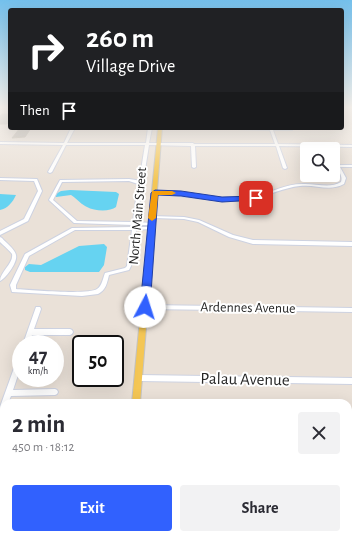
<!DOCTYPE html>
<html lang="en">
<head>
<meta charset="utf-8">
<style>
	:root { --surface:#fff; --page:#f2f2f3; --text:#2b2b33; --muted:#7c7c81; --accent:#3161fe }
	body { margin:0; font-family:"Alegreya Sans",sans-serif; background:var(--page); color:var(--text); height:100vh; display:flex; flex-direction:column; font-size:15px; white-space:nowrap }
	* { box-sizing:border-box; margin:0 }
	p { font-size:13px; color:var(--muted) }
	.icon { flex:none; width:22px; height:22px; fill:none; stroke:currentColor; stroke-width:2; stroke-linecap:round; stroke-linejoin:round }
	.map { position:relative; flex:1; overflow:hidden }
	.panel { position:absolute; left:0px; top:399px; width:352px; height:140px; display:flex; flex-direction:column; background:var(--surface); border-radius:12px 12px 0 0; box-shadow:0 4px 16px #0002 }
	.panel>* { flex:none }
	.banner { position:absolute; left:8px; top:8px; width:336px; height:122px; border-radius:4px; box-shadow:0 4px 16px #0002; background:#202124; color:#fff; overflow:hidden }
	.fabs { position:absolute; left:300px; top:142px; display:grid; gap:8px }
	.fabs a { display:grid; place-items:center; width:40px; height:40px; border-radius:4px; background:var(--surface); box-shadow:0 4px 16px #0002; font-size:20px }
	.speed { position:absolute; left:12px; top:335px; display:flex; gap:8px; font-size:20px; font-weight:700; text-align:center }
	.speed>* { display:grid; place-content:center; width:52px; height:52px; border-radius:50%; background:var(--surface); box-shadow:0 4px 16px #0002; line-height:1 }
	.speed small { font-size:10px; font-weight:400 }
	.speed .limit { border:2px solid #111; border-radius:6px; background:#fff; color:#111 }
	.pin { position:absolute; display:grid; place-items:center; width:34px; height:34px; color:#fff; margin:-17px; border-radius:8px; box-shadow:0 2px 6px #0006 }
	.me { position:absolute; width:44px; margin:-22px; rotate:5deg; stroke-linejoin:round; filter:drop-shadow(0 0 3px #0008) }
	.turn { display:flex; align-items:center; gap:14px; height:84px; padding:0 12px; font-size:18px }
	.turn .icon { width:52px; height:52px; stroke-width:2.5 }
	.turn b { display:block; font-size:28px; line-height:34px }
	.then { display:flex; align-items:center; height:38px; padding:0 12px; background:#0003; gap:8px; font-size:15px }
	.round { display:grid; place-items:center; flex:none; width:42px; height:42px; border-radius:4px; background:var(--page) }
	.headline { display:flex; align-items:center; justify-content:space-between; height:68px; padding:0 12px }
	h1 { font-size:24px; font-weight:700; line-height:30px }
	.cta { display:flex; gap:8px; margin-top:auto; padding:8px 12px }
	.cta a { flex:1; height:46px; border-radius:4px; background:var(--accent); color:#fff; font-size:16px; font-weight:700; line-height:46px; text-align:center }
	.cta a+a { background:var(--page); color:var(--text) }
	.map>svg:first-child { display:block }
	.water { fill:#66d3f1 }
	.building { fill:#c2bcb4; stroke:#c5bdb2 }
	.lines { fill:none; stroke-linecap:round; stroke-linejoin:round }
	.minor-casing { stroke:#cdd2e1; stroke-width:2 }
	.major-casing { stroke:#c3c3c3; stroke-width:2 }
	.minor { fill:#fff; fill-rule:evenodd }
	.major { fill:#f4c654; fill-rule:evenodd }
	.route { fill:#3161fe; stroke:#203fa5 }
	.slow { fill:#f59e0b }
	.labels { text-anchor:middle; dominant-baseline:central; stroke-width:4; stroke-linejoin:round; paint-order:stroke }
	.street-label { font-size:14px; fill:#272727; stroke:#fff }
	.near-street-label { font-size:17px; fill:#272727; stroke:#fff }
</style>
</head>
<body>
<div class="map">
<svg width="352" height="539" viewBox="0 0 352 539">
	<rect width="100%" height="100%" fill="#eae1d8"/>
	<path class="water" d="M70 190 116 192 119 194 116 207C110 212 94 211 87 207 82 205 77 199 71 195L56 197V194L61 191Z
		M0 194 16 195C13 202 7 209 0 210Z
		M104 244 107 247 104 265 99 272H30L25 270V267L29 264 41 265 79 246Z"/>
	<path class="building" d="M2 114H10V120L7 124H0V116Z
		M20 128H31L25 137 12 138Z"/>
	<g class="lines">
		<defs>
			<path id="minor" d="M71 128H75L67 143H146L148 128H152L149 143H193L194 144H275L270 130 237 129 235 128H293L292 130H273L278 144 352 145V147L279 146 287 168 285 169 283 168 276 146H195L196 167 194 168 192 167 191 146 149 145 145 170 140 174 138 173 141 170 145 145H66L52 172 50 173 48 172 63 145 0 144V142L64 143Z
				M332 148 335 149 339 165H352V167H340L346 178 344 184C330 192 315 184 300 186 280 188 263 199 243 200 214 203 185 195 155 194L153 193C162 189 207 197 220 198 232 199 245 199 257 196 272 192 286 184 302 184 315 183 329 189 341 182 343 176 339 172 336 166 334 161 333 155 333 149H331Z
				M0 178 37 179 42 191 28 221 0 235V231L24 219 38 191 34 181 0 180Z
				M129 179 136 180 142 183 137 222 152 223 154 224 152 225H137V227H151L153 228 151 229 136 230 131 266 129 270 109 275C107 283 106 290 98 294L82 296 12 292 10 285 25 254 72 228 132 227 133 225 74 223 49 200 60 180ZM129 181 138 184 133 222 77 221 53 200 62 182ZM75 230H132L127 266 125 268 105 273C103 278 102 286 97 289 89 295 30 290 16 289V285L29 256Z
				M151 216 184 217 199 220 233 235 253 240 352 242V246L253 244 229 237 198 222 184 219 153 218H151Z
				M0 237 2 238C5 242 15 249 16 255 18 262 6 278 0 281 0 272 14 263 12 254 10 251 3 245 0 242Z
				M143 305H145L352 308V312L145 309H143L142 307Z
				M36 307H40L41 309 34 329H70L72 330 73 332 72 334 70 335H32L29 344H23Z
				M21 354V366L13 390 55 389 57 390 58 392 57 394 55 395 11 396 8 403H4V415L2 418 0 419V407L18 357 19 355Z
				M139 375 352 378V384L139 381 137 380 136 378 137 376Z
				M0 468H4V476H0Z
				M348 493H352V501H348Z
				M195 535H209L208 538 206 539H192L193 536Z"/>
			<path id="major" d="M158 128H162L140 403H132Z
				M120 535H130L129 539H119Z"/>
		</defs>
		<use href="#minor" class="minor-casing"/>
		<use href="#major" class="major-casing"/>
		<use href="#minor" class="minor"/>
		<use href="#major" class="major"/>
	</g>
	<linearGradient id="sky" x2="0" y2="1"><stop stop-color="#74c0ec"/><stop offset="0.59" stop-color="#f6f2ed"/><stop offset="1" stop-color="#f6f2ed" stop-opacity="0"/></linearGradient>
	<rect width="352" height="182" fill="url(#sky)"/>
	<path class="route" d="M155 190 181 191 222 197 256 196 259 198 256 200 222 202 181 196 158 195 150 307 145 311 140 307 151 193Z"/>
	<path class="slow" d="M152 191H172L176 193 172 195H158L156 218 152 221 148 218Z"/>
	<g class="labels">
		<g class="street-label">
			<text transform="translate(138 216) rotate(-85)">North Main Street</text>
			<text transform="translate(248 308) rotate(1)">Ardennes Avenue</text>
		</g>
		<g class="near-street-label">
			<text transform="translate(245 379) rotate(1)">Palau Avenue</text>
		</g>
	</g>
</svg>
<div class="fabs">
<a><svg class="icon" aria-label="search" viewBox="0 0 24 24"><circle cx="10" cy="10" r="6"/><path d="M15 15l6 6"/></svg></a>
</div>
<div class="speed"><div>47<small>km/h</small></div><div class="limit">50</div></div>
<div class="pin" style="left:256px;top:198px;background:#d93025"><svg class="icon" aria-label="arrive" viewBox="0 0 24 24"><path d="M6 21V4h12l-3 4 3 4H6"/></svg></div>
<svg class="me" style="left:145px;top:307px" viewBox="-20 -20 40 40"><circle r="19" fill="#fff"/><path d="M0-13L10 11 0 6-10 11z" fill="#3161fe"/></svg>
<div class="banner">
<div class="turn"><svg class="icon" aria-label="right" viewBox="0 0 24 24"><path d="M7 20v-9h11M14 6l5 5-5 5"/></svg><div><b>260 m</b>Village Drive</div></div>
<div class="then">Then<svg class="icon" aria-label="arrive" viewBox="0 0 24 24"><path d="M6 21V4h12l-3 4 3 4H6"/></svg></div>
</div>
<section class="panel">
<div class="headline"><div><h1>2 min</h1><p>450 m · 18:12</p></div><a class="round"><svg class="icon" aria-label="close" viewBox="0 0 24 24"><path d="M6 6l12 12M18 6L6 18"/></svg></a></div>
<div class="cta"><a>Exit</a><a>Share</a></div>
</section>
</div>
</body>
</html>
